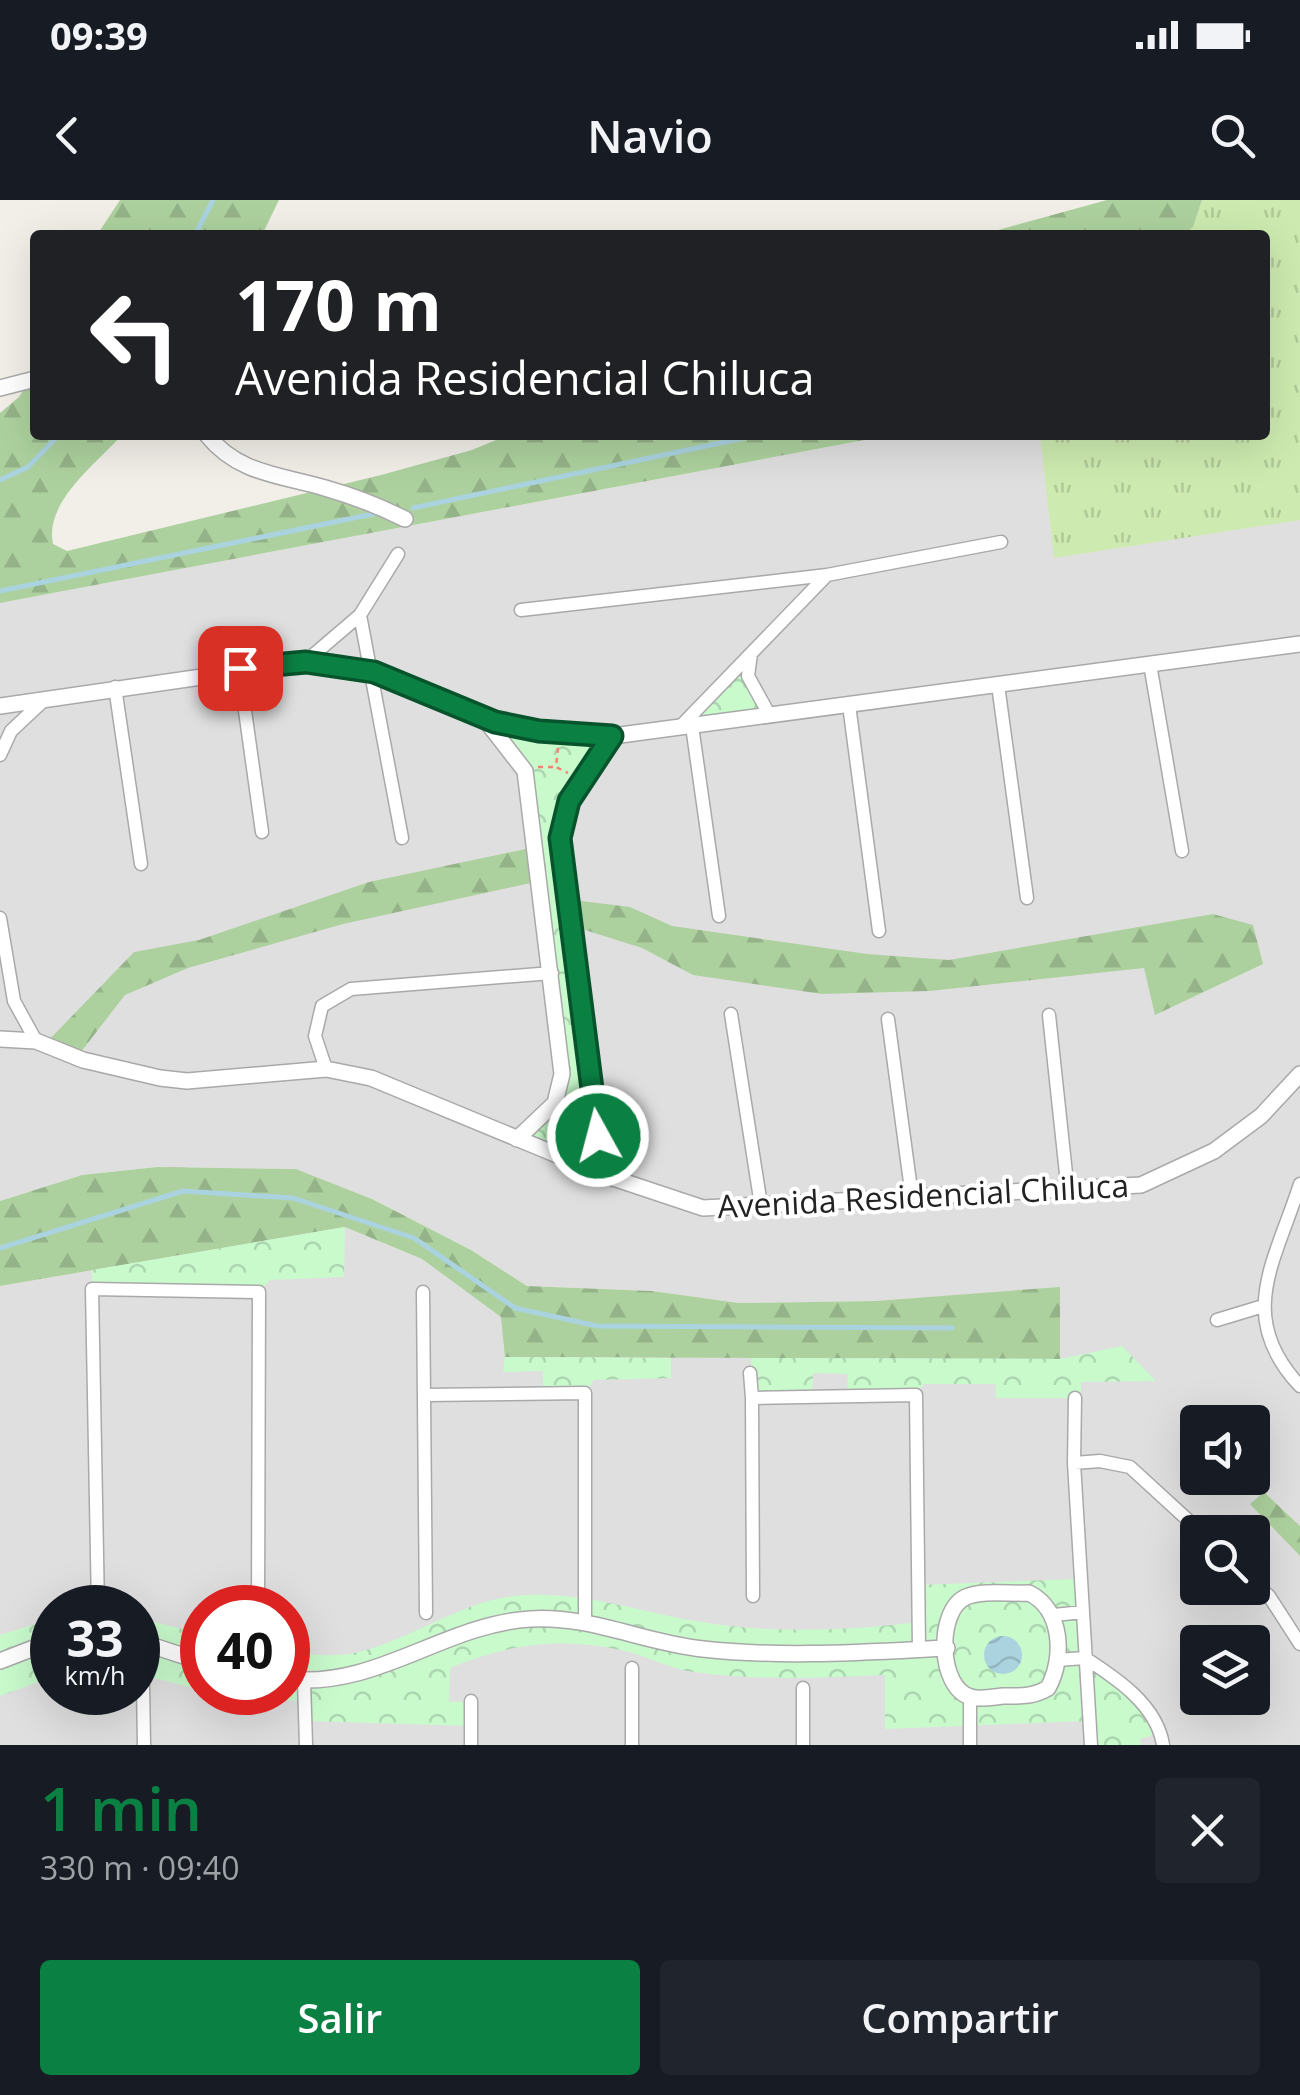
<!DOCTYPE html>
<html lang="es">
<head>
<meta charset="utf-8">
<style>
	:root { --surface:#171b24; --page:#20242c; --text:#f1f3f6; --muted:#9ea1a6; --accent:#0b8043 }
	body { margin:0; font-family:"Open Sans",sans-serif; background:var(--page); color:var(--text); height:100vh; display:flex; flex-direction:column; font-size:38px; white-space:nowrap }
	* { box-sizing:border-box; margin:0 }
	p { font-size:32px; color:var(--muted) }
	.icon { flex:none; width:55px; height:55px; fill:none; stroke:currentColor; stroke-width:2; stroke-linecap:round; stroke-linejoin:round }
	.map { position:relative; height:1545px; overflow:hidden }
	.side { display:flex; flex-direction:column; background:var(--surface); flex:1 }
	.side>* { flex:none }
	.guide { position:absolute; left:30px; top:30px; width:1240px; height:210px; border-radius:10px; box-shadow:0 10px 40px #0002; background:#202124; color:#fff; overflow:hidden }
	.fabs { position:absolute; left:1180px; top:1205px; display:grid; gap:20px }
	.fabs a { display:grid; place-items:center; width:90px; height:90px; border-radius:10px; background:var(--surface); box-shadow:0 10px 40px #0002; font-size:50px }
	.speed { position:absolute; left:30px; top:1385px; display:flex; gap:20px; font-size:50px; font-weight:700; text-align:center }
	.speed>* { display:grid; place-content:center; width:130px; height:130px; border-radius:50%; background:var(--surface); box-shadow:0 10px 40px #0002; line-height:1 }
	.speed small { font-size:25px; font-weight:400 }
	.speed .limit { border:15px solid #d22; background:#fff; color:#111 }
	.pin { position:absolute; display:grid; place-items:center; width:85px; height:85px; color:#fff; margin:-42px; border-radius:20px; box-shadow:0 5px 15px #0006 }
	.me { position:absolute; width:110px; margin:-55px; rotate:353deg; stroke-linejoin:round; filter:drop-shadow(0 0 8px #0008) }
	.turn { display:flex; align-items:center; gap:35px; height:210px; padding:0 40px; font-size:45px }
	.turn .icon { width:130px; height:130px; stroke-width:2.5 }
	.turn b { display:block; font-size:70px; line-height:85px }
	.round { display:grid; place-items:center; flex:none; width:105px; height:105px; border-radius:10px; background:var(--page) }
	.overview { display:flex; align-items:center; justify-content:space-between; height:170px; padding:0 40px }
	h1 { font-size:60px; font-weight:600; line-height:75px; color:var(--accent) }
	.primary-button { display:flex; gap:20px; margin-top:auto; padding:20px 40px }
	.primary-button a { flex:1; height:115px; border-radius:10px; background:var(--accent); color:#fff; font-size:40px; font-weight:600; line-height:115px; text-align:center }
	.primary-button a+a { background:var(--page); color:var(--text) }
	.status { display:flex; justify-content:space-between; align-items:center; height:70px; padding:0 50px; background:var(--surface); direction:ltr }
	.status svg { height:28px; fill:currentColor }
	header { display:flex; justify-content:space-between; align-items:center; height:130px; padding:0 40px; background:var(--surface); font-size:45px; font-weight:600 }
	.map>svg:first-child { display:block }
	.residential { fill:#e0dfdf; fill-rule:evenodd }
	.grass { fill:url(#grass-tufts) }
	.forest { fill:url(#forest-firs) }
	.park { fill:url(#park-crowns) }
	.water { fill:url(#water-waves) }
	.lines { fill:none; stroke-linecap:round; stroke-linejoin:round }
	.stream { stroke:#aad3df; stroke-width:5 }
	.minor-casing { stroke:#a9a9a9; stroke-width:15 }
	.tertiary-casing { stroke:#a9a9a9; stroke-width:18 }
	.path { stroke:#fa8072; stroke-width:2.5; stroke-dasharray:5 5; stroke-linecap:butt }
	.minor { stroke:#fff; stroke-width:12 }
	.tertiary { stroke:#fff; stroke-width:15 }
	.route-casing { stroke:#07532c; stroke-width:25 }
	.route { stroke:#0b8043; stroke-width:18 }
	.labels { text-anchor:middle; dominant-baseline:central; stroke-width:8; stroke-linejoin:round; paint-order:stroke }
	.street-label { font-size:32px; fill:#222; stroke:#fff }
</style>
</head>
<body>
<div class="status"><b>09:39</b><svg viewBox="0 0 49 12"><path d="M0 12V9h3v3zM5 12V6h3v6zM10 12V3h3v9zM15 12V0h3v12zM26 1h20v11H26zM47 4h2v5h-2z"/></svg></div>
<header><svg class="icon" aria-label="back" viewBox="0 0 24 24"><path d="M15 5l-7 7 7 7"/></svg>Navio<svg class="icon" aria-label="search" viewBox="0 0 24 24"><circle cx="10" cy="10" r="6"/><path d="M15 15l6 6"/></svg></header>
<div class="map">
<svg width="1300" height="1545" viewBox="0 0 1300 1545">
	<defs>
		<pattern id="grass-tufts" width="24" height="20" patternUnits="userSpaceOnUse" patternTransform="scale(2.5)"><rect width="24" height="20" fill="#cdebb0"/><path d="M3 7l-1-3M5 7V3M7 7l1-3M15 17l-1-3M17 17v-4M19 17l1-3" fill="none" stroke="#b0c997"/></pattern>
		<pattern id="forest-firs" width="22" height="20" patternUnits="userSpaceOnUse" patternTransform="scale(2.5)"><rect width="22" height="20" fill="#add19e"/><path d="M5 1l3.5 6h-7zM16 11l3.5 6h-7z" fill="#95b388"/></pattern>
		<pattern id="park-crowns" width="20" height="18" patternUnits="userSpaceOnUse" patternTransform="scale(2.5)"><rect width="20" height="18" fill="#c8facc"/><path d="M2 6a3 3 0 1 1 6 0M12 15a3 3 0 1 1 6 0" fill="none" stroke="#acd6af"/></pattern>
		<pattern id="water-waves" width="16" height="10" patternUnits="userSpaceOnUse" patternTransform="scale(2.5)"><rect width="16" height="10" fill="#aad3df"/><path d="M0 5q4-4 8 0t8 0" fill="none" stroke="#92b5bf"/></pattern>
	</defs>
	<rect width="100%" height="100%" fill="#f2efe9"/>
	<path class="residential" d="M1202 0H1300V1326L1264 1292 1251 1304 1300 1356V1545H0V1086L345 1027 422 1059 502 1117 506 1157 1060 1158 1059 1088 875 1101 739 1103 652 1091 527 1086 471 1050 372 999 296 969 157 967 82 975 0 1001V403L891 235H1265V35H1184L1193 27ZM1198 1222H1252V1278H1198ZM1198 1332H1252V1388H1198ZM52 1408H138V1492H52ZM202 1408H288V1492H202ZM1198 1442H1252V1498H1198Z"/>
	<path class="grass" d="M1202 0H1300V320L1054 358 1040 235H1265V35H1184L1193 27Z"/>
	<path class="forest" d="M120 0H279L262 35H97Z
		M1107 0H1202L1193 27 1184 35H980Z
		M35 172V235H122C96 264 44 302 53 344L67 351 381 275 472 250 508 235H891L0 403V213L19 197Z
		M535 647 540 681 343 724 188 768 125 795 77 857 45 844 134 752 199 740 369 682Z
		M565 699 630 707 672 726 867 754 949 760 1213 714 1253 725 1263 764 1155 815 1144 768 929 791 822 794 693 775 642 748 569 725Z
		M157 967 296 969 372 999 471 1050 527 1086 652 1091 739 1103 875 1101 1060 1087V1159L505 1157 501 1117 422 1059 345 1027 0 1086V1001L82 975Z
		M1264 1292 1300 1326V1356L1250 1304Z"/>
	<path class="park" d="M751 454 749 476 770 516 679 528Z
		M483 517 613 536C599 557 580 578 569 600 543 656 600 905 613 978L517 939 555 903 562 874 525 571Z
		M345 1027 344 1077 270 1080 259 1092 92 1089V1070Z
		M1122 1146 1156 1181 1081 1182V1198H996V1184H924L916 1193 847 1196 848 1174 813 1173 812 1197H753L751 1158 1060 1159Z
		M505 1157 671 1158V1178L594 1180 585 1193 543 1194V1171L503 1172Z
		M1079 1379 1089 1521 885 1529V1475C822 1478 756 1481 694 1472 669 1469 645 1455 621 1450 558 1437 508 1444 450 1468L449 1502 471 1501V1526L305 1521 304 1502 213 1493 288 1492V1452C313 1455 338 1458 363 1451 415 1437 459 1403 514 1396 576 1389 636 1411 696 1421 766 1434 847 1431 918 1422V1385Z
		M138 1418 202 1434V1490L138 1474Z
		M52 1419V1477L0 1496V1435Z
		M1086 1461 1115 1479 1160 1533 1140 1539 1141 1545H1093Z"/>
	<path class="water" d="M984 1455a19 19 0 1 1 38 0a19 19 0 1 1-38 0Z"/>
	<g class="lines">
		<path class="stream" d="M195 35 213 0
			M0 280 28 267 59 235
			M413 308 758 235
			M0 391 378 313
			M0 1048 183 991 293 998 414 1038 515 1108 597 1126 952 1128"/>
		<defs>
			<path id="minor" d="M521 410 827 375
				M360 415 402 638
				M751 454 748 476 770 516
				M305 462 360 415 398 354
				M1150 464 1182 651
				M239 468 262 632
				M998 485 1027 698
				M115 487 141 664
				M849 505 879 731
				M692 526 719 716
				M679 528 827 375 1001 342
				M0 555 11 531 43 501
				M0 718 14 801 36 841
				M731 814 761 1005
				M1049 815 1068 992
				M888 819 912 997
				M326 869 315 836 322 806 351 789 552 773
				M1300 984C1275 1062 1235 1117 1300 1186
				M423 1092 426 1413
				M1217 1120 1260 1107
				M750 1173 752 1198 916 1195 919 1449
				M424 1195 585 1193V1421
				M752 1198 753 1396
				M1075 1198 1074 1263 1091 1545
				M1074 1263 1100 1261 1130 1267 1201 1332
				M1252 1381 1269 1396 1300 1444
				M98 1408 92 1089 259 1092 258 1408
				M1054 1415 1083 1412
				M1085 1458C1116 1478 1157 1505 1163 1545
				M1057 1460 1085 1458
				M632 1468V1545
				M304 1481 306 1545
				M143 1485 144 1545
				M970 1497V1545
				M471 1501V1545
				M803 1545V1488"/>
			<path id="tertiary" d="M0 188 35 179
				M207 235C238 274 281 275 325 288 353 296 379 306 405 319
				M0 506 305 462 384 476 495 522 539 531 613 536 1300 444
				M483 517 525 571 562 874 555 903 517 939
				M613 536 569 601 560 639 598 937 613 978
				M0 839 36 841 83 860 160 878 187 881 326 869 371 878 613 978 703 1008 1141 985 1214 951 1261 916 1300 874
				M1029 1393C1062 1409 1065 1457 1048 1488 1033 1497 1020 1496 1003 1496 994 1497 980 1500 971 1497 938 1489 936 1410 966 1397 982 1390 1010 1394 1029 1393Z
				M138 1441 202 1462
				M0 1461 52 1441
				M288 1479C376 1489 445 1424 530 1419 590 1415 644 1443 703 1449 784 1458 866 1452 947 1448"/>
		</defs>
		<use href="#minor" class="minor-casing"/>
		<use href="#tertiary" class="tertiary-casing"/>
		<path class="path" d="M558 548 556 567 568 573
			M538 567H555"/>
		<use href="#minor" class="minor"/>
		<use href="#tertiary" class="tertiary"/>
	</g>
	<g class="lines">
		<defs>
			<path id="route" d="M240 468 306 462 374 472 495 522 539 531 612 536 569 601 560 638 598 936"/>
		</defs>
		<use href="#route" class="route-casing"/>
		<use href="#route" class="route"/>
	</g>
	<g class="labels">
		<g class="street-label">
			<text transform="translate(923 995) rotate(-3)">Avenida Residencial Chiluca</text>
		</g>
	</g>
</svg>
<div class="fabs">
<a><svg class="icon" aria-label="sound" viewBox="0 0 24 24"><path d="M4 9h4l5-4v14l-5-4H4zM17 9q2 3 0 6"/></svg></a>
<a><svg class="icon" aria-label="search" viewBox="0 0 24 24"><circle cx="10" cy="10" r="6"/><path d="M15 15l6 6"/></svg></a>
<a><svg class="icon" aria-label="layers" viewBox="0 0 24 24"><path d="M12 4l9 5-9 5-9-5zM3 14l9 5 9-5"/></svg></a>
</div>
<div class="speed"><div>33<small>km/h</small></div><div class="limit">40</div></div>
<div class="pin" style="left:240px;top:468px;background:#d93025"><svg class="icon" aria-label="arrive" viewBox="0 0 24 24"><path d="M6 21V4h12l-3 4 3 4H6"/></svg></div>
<svg class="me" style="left:598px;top:936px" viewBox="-20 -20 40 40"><circle r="17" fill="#0b8043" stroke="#fff" stroke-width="3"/><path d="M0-11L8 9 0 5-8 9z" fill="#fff"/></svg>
<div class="guide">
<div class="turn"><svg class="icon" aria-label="left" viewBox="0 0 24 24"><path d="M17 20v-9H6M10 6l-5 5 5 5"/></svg><div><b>170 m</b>Avenida Residencial Chiluca</div></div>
</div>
</div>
<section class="side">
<div class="overview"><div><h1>1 min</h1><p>330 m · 09:40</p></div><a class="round"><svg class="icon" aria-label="close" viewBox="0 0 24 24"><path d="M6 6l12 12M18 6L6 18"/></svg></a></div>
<div class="primary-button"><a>Salir</a><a>Compartir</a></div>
</section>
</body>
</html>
